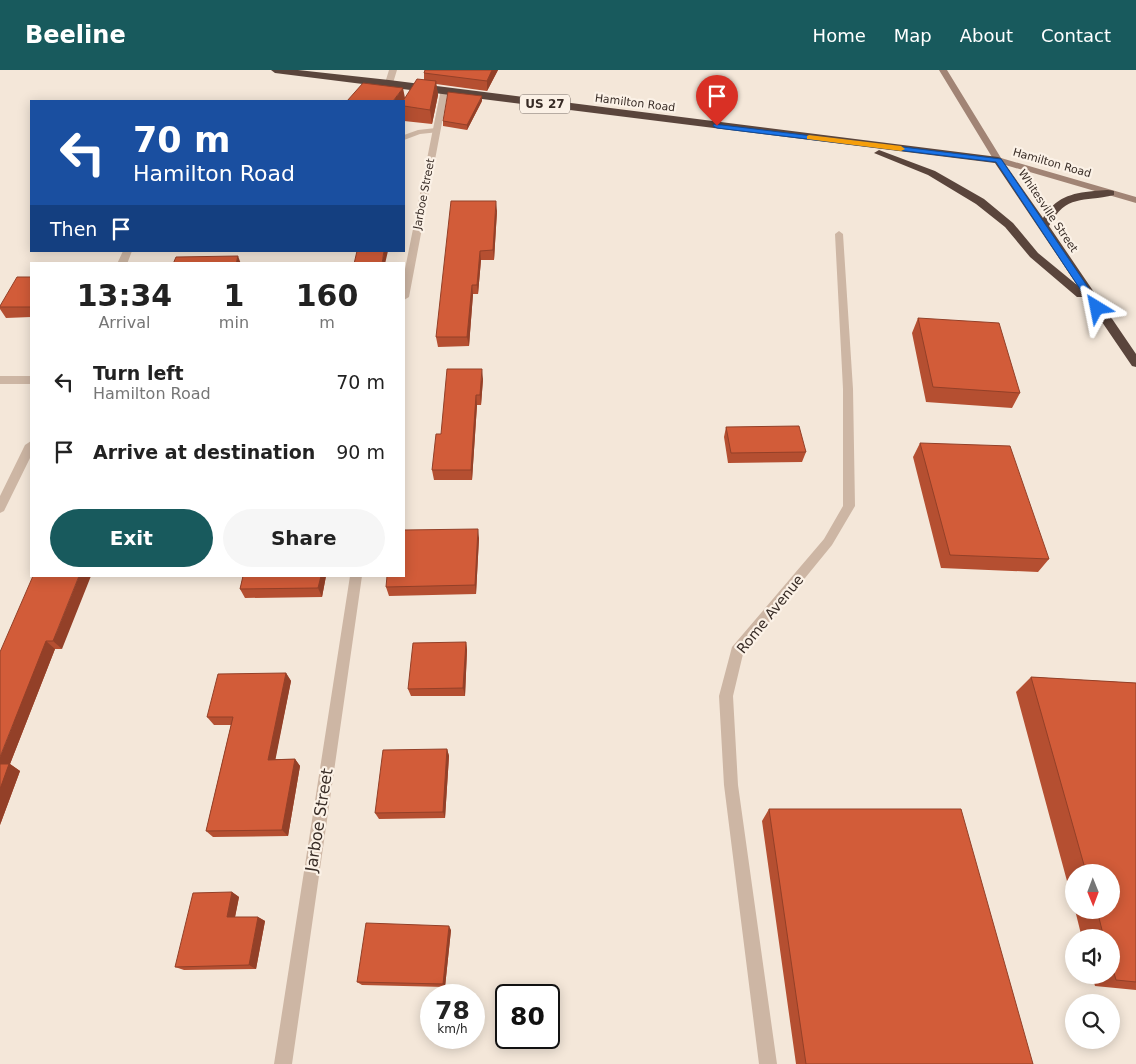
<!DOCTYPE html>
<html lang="en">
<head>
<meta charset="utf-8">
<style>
	:root { --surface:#fff; --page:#f6f6f6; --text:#222; --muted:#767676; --accent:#185a5d }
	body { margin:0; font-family:"DejaVu Sans",sans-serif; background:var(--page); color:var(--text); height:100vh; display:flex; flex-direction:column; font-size:19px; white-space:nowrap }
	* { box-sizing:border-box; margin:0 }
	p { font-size:16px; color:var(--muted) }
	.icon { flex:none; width:28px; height:28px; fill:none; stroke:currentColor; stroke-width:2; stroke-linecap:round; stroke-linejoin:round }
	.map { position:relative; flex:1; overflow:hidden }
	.drawer { position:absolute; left:30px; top:192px; width:375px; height:315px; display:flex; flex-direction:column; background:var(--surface); border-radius:0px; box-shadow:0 2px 12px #0003 }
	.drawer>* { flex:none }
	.top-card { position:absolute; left:30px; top:30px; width:375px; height:152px; border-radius:0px; box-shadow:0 2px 12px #0003; background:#1a4fa0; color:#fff; overflow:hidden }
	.needle { width:32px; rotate:179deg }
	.buttons { position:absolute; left:1065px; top:794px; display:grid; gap:10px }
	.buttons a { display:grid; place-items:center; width:55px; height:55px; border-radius:50%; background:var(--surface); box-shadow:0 2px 12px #0003; font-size:25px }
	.speed { position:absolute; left:420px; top:914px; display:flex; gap:10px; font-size:25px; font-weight:700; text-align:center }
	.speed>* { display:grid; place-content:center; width:65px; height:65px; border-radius:50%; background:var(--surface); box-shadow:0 2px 12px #0003; line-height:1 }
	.speed small { font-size:12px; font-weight:400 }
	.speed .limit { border:2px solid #111; border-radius:8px; background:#fff; color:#111 }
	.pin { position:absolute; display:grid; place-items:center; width:42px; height:42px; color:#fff; margin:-51px -21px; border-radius:50% 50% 50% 0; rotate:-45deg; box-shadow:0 0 5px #0007 }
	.pin .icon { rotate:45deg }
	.me { position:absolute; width:55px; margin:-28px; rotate:325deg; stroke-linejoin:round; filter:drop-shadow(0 0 4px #0008) }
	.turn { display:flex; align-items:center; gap:18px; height:105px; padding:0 20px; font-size:22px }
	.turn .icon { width:65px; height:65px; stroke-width:2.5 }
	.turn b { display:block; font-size:35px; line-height:42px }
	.then { display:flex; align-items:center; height:48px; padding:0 20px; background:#0003; gap:10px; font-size:19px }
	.eta { display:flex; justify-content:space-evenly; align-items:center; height:85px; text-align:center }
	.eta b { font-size:30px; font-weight:700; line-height:35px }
	.action { display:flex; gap:10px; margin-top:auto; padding:10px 20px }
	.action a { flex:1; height:58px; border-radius:30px; background:var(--accent); color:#fff; font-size:20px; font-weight:700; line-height:58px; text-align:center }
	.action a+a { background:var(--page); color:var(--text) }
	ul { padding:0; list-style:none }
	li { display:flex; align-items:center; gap:15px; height:70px; padding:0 20px }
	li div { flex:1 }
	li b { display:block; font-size:19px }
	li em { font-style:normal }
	header { display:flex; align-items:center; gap:30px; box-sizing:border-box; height:70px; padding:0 25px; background:var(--accent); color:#fff }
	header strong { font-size:24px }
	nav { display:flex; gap:28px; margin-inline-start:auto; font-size:18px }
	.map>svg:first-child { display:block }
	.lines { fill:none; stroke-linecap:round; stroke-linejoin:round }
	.lane { fill:#cdb6a4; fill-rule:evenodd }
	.street { fill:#cdb6a4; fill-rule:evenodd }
	.secondary { fill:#a18475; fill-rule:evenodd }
	.highway { fill:#5a453c; fill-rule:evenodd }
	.wall { fill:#b54f31 }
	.shaded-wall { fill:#934028 }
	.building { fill:#d25c39; stroke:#934028 }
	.route { fill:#1a73e8; stroke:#114b97 }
	.slow { fill:#f59e0b }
	.labels { text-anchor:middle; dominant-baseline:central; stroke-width:4.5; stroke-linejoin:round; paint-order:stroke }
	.far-street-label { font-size:11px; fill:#382c26; stroke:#fbf1e6 }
	.shield { fill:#fbf1e6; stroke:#726760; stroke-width:1 }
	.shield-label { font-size:12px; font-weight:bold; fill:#382c26 }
	.street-label { font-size:14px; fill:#382c26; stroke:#fbf1e6 }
	.near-street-label { font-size:16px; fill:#382c26; stroke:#fbf1e6 }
</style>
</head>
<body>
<header>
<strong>Beeline</strong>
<nav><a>Home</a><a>Map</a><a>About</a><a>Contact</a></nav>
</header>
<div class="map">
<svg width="1136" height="994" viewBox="0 0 1136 994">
	<rect width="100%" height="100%" fill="#f4e7d9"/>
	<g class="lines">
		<path class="lane" d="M436 58 440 60 439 62 420 64 404 70V65L418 60Z"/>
		<path class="street" d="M389 0H397L393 13 389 15 385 13Z
			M441 19 448 21 409 227 404 230V204Z
			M839 161 843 164 853 319 855 436 832 475 743 584 733 626 738 715 777 994H759L724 715 719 626 732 577 824 469 843 436V319L835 164Z
			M123 181H132L127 194H117Z
			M0 306H31V314H0Z
			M31 371V386L4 441 0 443V426L25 375Z
			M350 506H362L292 994H274Z"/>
		<path class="secondary" d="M939 0H947L1001 88 1136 127V133L995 92Z"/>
		<path class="highway" d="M271 0H298L389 10 998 87 1001 88 1043 148C1055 128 1071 123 1094 121 1100 121 1107 119 1114 121V125C1082 133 1067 123 1049 156L1136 284V297L1132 296 1085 227H1077L1030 187 1005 157 976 134 928 105 874 83 879 80 935 101 984 129 1013 153 1038 183 1077 215 995 93 275 3Z"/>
	</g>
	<path class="wall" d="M425 0H498L487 21 436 14 438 25 432 54 404 51V31L405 28 424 10V3Z
		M482 31 467 60 443 56V51Z
		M497 141 494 190H481L478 224H473L469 276 438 277 436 267Z
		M31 207V247L6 248 0 239V236Z
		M918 248 1020 323 1012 338 926 332 912 263Z
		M483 309 481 335H477L472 410H434L432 400 441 364Z
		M726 357 806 382 802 392 728 393 724 367Z
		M920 373 1049 489 1038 502 941 498 913 387Z
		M479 468 476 524 389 526 386 517Z
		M33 506 62 579H55L10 694 20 701 0 755Z
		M243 506H326L322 527 245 528 240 519Z
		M466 572 467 580 465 626H411L408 619Z
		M286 603 291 611 275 689H295L300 696 288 766 213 767 206 761 231 655H214L207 647Z
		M1031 607 1136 613V920L1095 916 1092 905H1111V868H1082L1075 840H1111V802H1074V837L1016 622Z
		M447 679 449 686 445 748 379 749 375 743Z
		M769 739 1033 994H796L762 751Z
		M232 822 239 827 235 847H258L265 851 256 899 184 900 175 897Z
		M451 860 445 917 362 915 357 912Z"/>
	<path class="shaded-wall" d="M492 0H498L487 21V11Z
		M436 11 438 25 432 54 430 40Z
		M403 18 406 33 404 31H393Z
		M482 26V31L467 60V55Z
		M496 131 497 141 494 190 493 180Z
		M384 181H388L385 194H382Z
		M480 181 481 190 478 224 477 215Z
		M238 186 241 194H236Z
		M472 215 473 224 469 276 467 267Z
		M482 299 483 309 481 335 480 325Z
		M476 325 477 335 472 410 471 400Z
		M478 459 479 468 476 524 475 515Z
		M79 506H91L62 579 53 571Z
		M321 506H326L322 527 318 518Z
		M46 571 55 579 10 694 20 701 0 755V687Z
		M466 572 467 580 465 626 463 618Z
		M286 603 291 611 274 697 268 690Z
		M447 679 449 686 445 748 443 742Z
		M295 689 300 696 288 766 282 760Z
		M232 822 239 827 234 852 227 847Z
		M258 847 265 851 256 899 249 895Z
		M449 856 451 860 445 917 443 914Z"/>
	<path class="building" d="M425 0H492L487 11 424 3Z
		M417 9 436 11 430 40 404 36V31H403Z
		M363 13 403 18 393 31H347Z
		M448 22 482 26 467 55 443 51Z
		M451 131H496L493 180 480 181 477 215H472L467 267H436Z
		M357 181H384L382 194H354Z
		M238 186 236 194H173L176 187Z
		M17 207H31V237H0V236Z
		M918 248 999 253 1020 323 933 317Z
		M447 299H482L480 325H476L471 400H432L436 364H441Z
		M799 356 806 382 731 383 726 357Z
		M920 373 1010 376 1049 489 950 485Z
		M478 459 475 515 386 517 387 506H404V460Z
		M33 506H79L53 571H46L0 687V582Z
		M243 506H321L318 518 240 519Z
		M466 572 463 618 408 619 413 573Z
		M286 603 268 690 295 689 282 760 206 761 233 647H207L218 604Z
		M1031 607 1136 613V912L1116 910 1111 892V868H1104L1097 840H1111V802H1086Z
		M447 679 443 742 375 743 383 680Z
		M0 694H9L0 719Z
		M769 739H961L1033 994H806Z
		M232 822 227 847H258L249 895 175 897 193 823Z
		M366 853 449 856 443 914 357 912Z"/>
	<path class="route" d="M714 54 1001 89 1102 238 1100 240H1094L996 92 717 58 713 56Z"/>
	<path class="slow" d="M809 65 901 76 905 79 901 81 807 69V66Z"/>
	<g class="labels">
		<g class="far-street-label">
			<text transform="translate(635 33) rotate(7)">Hamilton Road</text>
			<text transform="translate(1052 93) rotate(16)">Hamilton Road</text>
			<text transform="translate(424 124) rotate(-79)">Jarboe Street</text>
			<text transform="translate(1048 141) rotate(56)">Whitesville Street</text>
		</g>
		<rect class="shield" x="520" y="24.5" width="50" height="19" rx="4"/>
		<g class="shield-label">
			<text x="545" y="34">US 27</text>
		</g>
		<g class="street-label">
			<text transform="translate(770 544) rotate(-51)">Rome Avenue</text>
		</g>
		<g class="near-street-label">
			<text transform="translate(319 750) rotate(-81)">Jarboe Street</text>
		</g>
	</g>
</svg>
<div class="buttons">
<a><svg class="needle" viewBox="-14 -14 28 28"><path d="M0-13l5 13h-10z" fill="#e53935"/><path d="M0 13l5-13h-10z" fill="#767676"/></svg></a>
<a><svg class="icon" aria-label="sound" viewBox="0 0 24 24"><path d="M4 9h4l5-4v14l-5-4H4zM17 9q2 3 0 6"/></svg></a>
<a><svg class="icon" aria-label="search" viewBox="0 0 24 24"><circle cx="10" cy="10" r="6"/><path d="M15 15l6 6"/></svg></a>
</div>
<div class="speed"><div>78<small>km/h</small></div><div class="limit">80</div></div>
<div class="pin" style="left:717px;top:56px;background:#d93025"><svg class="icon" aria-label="arrive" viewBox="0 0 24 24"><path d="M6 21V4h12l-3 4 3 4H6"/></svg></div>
<svg class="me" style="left:1097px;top:238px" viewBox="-20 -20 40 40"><path d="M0-17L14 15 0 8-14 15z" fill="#1a73e8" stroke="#fff" stroke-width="4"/></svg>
<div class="top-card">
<div class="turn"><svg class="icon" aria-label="left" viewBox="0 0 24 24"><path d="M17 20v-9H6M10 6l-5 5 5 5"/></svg><div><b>70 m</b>Hamilton Road</div></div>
<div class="then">Then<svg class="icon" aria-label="arrive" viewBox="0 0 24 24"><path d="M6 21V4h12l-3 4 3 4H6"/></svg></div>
</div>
<section class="drawer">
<div class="eta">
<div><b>13:34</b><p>Arrival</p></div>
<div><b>1</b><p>min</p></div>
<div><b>160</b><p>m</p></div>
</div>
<ul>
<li><svg class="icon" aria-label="left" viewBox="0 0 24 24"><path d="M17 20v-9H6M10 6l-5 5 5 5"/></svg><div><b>Turn left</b><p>Hamilton Road</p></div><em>70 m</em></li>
<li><svg class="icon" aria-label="arrive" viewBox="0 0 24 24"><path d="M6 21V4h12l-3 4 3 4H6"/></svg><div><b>Arrive at destination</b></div><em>90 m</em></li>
</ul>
<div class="action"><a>Exit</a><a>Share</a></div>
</section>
</div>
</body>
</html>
